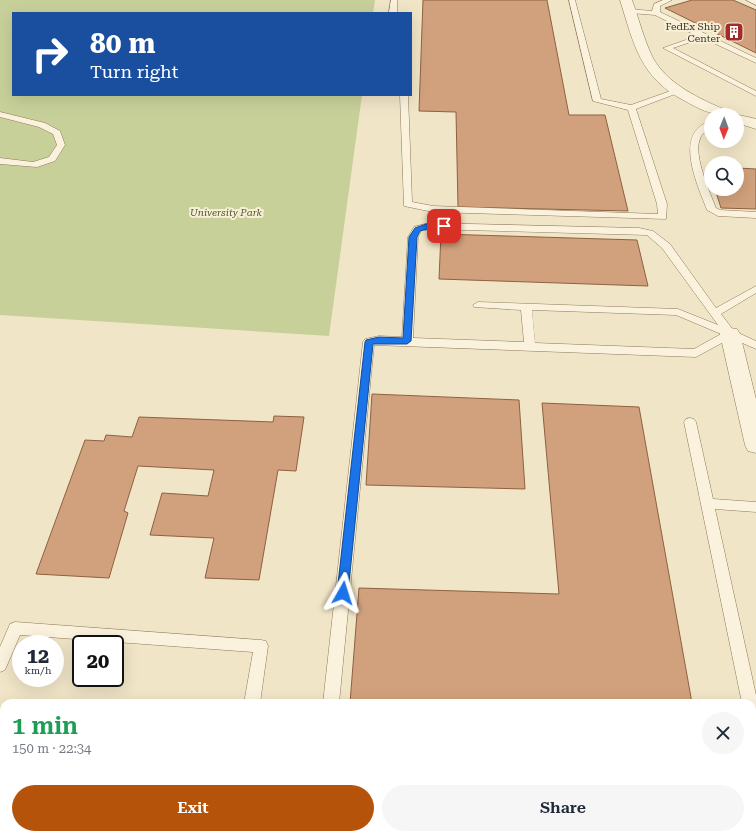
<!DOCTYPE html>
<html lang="en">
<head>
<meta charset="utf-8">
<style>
	:root { --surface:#fff; --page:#f6f6f7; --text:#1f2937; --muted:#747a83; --accent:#b45309 }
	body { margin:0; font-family:"Roboto Serif",serif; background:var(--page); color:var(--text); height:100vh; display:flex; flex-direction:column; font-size:15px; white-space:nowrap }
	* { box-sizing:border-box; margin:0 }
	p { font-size:13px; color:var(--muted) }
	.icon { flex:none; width:22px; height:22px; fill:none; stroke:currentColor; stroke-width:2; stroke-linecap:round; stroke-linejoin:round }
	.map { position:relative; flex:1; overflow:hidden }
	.sheet { position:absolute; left:0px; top:699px; width:756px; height:140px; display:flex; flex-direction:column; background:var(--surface); border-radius:12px 12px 0 0; box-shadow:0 4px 16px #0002 }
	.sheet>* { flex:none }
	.top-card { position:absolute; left:12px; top:12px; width:400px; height:84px; border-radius:0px; box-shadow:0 4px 16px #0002; background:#1a4fa0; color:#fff; overflow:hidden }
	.needle { width:26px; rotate:181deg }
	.buttons { position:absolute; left:704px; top:108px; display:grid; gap:8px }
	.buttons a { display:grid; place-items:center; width:40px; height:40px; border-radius:50%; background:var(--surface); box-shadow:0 4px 16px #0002; font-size:20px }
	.speed { position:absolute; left:12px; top:635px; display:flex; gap:8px; font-size:20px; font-weight:700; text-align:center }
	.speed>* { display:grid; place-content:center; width:52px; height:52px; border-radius:50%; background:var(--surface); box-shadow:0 4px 16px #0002; line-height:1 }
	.speed small { font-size:10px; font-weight:400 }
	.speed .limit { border:2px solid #111; border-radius:6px; background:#fff; color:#111 }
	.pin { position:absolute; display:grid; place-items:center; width:34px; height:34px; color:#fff; margin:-17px; border-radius:8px; box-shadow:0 2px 6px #0006 }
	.me { position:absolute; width:44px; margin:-22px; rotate:6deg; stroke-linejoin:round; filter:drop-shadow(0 0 3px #0008) }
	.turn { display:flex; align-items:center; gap:14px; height:84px; padding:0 12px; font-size:18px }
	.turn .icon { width:52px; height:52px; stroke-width:2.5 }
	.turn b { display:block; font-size:28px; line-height:34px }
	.round { display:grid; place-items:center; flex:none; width:42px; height:42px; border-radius:21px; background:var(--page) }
	.head { display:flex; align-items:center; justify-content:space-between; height:68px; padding:0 12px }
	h1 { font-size:24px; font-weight:600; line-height:30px; color:#1e9e55 }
	.primary-button { display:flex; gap:8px; margin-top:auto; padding:8px 12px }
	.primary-button a { flex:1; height:46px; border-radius:24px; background:var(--accent); color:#fff; font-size:16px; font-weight:600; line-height:46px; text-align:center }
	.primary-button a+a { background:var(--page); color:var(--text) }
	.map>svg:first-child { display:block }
	.green { fill:#c8d09a }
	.building { fill:#d0a17c; stroke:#8e6140 }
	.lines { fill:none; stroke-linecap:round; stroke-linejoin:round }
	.lane-casing { stroke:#8e785b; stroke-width:1 }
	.street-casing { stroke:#8e785b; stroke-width:1 }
	.lane { fill:#faf2dc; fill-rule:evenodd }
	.street { fill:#faf2dc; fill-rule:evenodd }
	.route { fill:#1a73e8; stroke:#114b97 }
	.labels { text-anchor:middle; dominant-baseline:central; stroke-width:4; stroke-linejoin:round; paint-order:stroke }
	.far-poi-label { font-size:10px; fill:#3d2f20; stroke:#f7efd7; text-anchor:end }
	.far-park-label { font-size:10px; font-style:italic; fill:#4c5b25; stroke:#f7efd7 }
</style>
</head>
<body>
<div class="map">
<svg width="756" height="839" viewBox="0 0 756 839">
	<rect width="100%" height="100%" fill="#f1e5c7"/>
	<path class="green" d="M0 0H375L373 13H13V95H362L329 336 0 315Z"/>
	<path class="building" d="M423 0H547L569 115H605L628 211 458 207 456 112 419 111Z
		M692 0H733L756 10V53L665 8Z
		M737 168 756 169V209L721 208 715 189H737Z
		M441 234 637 240 648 286 439 279Z
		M372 394 519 400 525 489 366 485Z
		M542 403 639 407 692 703H350L359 588 559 594Z
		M274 416 304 417 296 471 278 470 259 580 205 578 214 538 150 535 162 493 208 496 214 470 138 466 124 511 128 513 109 578 36 574 85 440 104 441 106 435 132 437 139 417 273 422Z"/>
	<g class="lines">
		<defs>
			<path id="lane" d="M391 0H397V13H389Z
				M569 0H575L601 99 631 105 676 89 683 91 636 109 667 204 666 219 433 212 404 206 400 95H408L412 202 433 206 658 214 657 204 628 110 593 101Z
				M663 0H672L660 6V12L756 58V63L703 38 673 48 756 91V96L663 48 697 36 655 15 630 13 626 11 630 9 652 11 654 4Z
				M746 0H756V5Z
				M0 112 45 123 60 131 65 145 55 161 37 167 0 164V158L33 162 49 157 57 145 53 134 39 127 0 117Z
				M711 121V128C707 131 701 134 700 139 693 155 710 193 716 208L720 210 756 212V218L718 216 707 210C698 186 672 132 711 121Z
				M429 223 639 228 653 231 670 244 716 308 756 286V293L721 314 734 331 756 341V349L731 338 696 357 374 345 339 703H323L363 342 365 339 379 336 402 337 408 237 414 227ZM429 229 647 235 662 248 718 325 678 309 478 302 473 305 474 307 521 310 524 342 413 338 418 237 421 231ZM532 310 676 315 721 334 694 349 535 343Z
				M690 418 694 419 696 422 713 499 756 502V512L715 509 756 695V736L752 735V703H742L684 422 686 419Z
				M15 622 261 640 266 641 268 646 260 703H244L253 652 20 635 5 670 0 672V647L10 624Z
				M756 764V781L752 783V766Z
				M222 835H240L239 839H221Z
				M343 835H361L360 839H342Z"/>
			<path id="street" d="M620 0H632C639 19 644 40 653 58 669 87 707 102 735 114 741 116 750 117 756 119V129L737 123V115C713 115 706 113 685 101 640 78 634 45 620 0Z
				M730 328 737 329 740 334 756 399V453L748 451 745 445 720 334 723 329Z"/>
		</defs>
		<use href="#lane" class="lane-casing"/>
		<use href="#street" class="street-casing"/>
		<use href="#lane" class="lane"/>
		<use href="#street" class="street"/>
	</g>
	<path class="route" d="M429 223 444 224 448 226C443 230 428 228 420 231L417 237 411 341 407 344H373L348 593 347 596H339L337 593 365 342 366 340 379 337 403 338 409 237 415 228Z"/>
	<defs>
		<symbol id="building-square" viewBox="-11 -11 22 22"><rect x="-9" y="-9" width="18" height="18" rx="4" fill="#a02b28" stroke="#f7efd7"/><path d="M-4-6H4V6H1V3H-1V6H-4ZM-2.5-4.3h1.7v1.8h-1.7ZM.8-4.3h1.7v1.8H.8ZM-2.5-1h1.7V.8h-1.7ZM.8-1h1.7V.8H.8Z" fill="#fff"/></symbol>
	</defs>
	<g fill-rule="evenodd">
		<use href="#building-square" x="723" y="21" width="22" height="22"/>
	</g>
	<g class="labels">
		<g class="far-poi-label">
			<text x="720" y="26">FedEx Ship<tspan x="720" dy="12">Center</tspan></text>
		</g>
		<g class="far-park-label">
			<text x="226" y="212">University Park</text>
		</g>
	</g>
</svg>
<div class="buttons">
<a><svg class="needle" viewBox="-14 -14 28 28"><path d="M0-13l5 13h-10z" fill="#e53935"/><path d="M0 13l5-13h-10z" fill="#747a83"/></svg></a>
<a><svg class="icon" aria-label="search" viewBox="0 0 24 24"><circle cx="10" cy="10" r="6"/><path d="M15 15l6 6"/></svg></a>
</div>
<div class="speed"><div>12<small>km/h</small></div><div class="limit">20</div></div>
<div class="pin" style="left:444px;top:226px;background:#d93025"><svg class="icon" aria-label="arrive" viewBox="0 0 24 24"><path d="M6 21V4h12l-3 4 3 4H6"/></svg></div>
<svg class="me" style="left:343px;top:593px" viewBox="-20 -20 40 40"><path d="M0-17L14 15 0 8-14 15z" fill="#1a73e8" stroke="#fff" stroke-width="4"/></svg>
<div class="top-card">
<div class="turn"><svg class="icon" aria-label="right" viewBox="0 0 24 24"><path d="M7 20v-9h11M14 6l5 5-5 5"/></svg><div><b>80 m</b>Turn right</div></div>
</div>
<section class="sheet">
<div class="head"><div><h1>1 min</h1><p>150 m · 22:34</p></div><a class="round"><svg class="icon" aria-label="close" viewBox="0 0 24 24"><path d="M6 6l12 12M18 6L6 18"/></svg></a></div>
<div class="primary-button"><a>Exit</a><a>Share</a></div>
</section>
</div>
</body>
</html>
